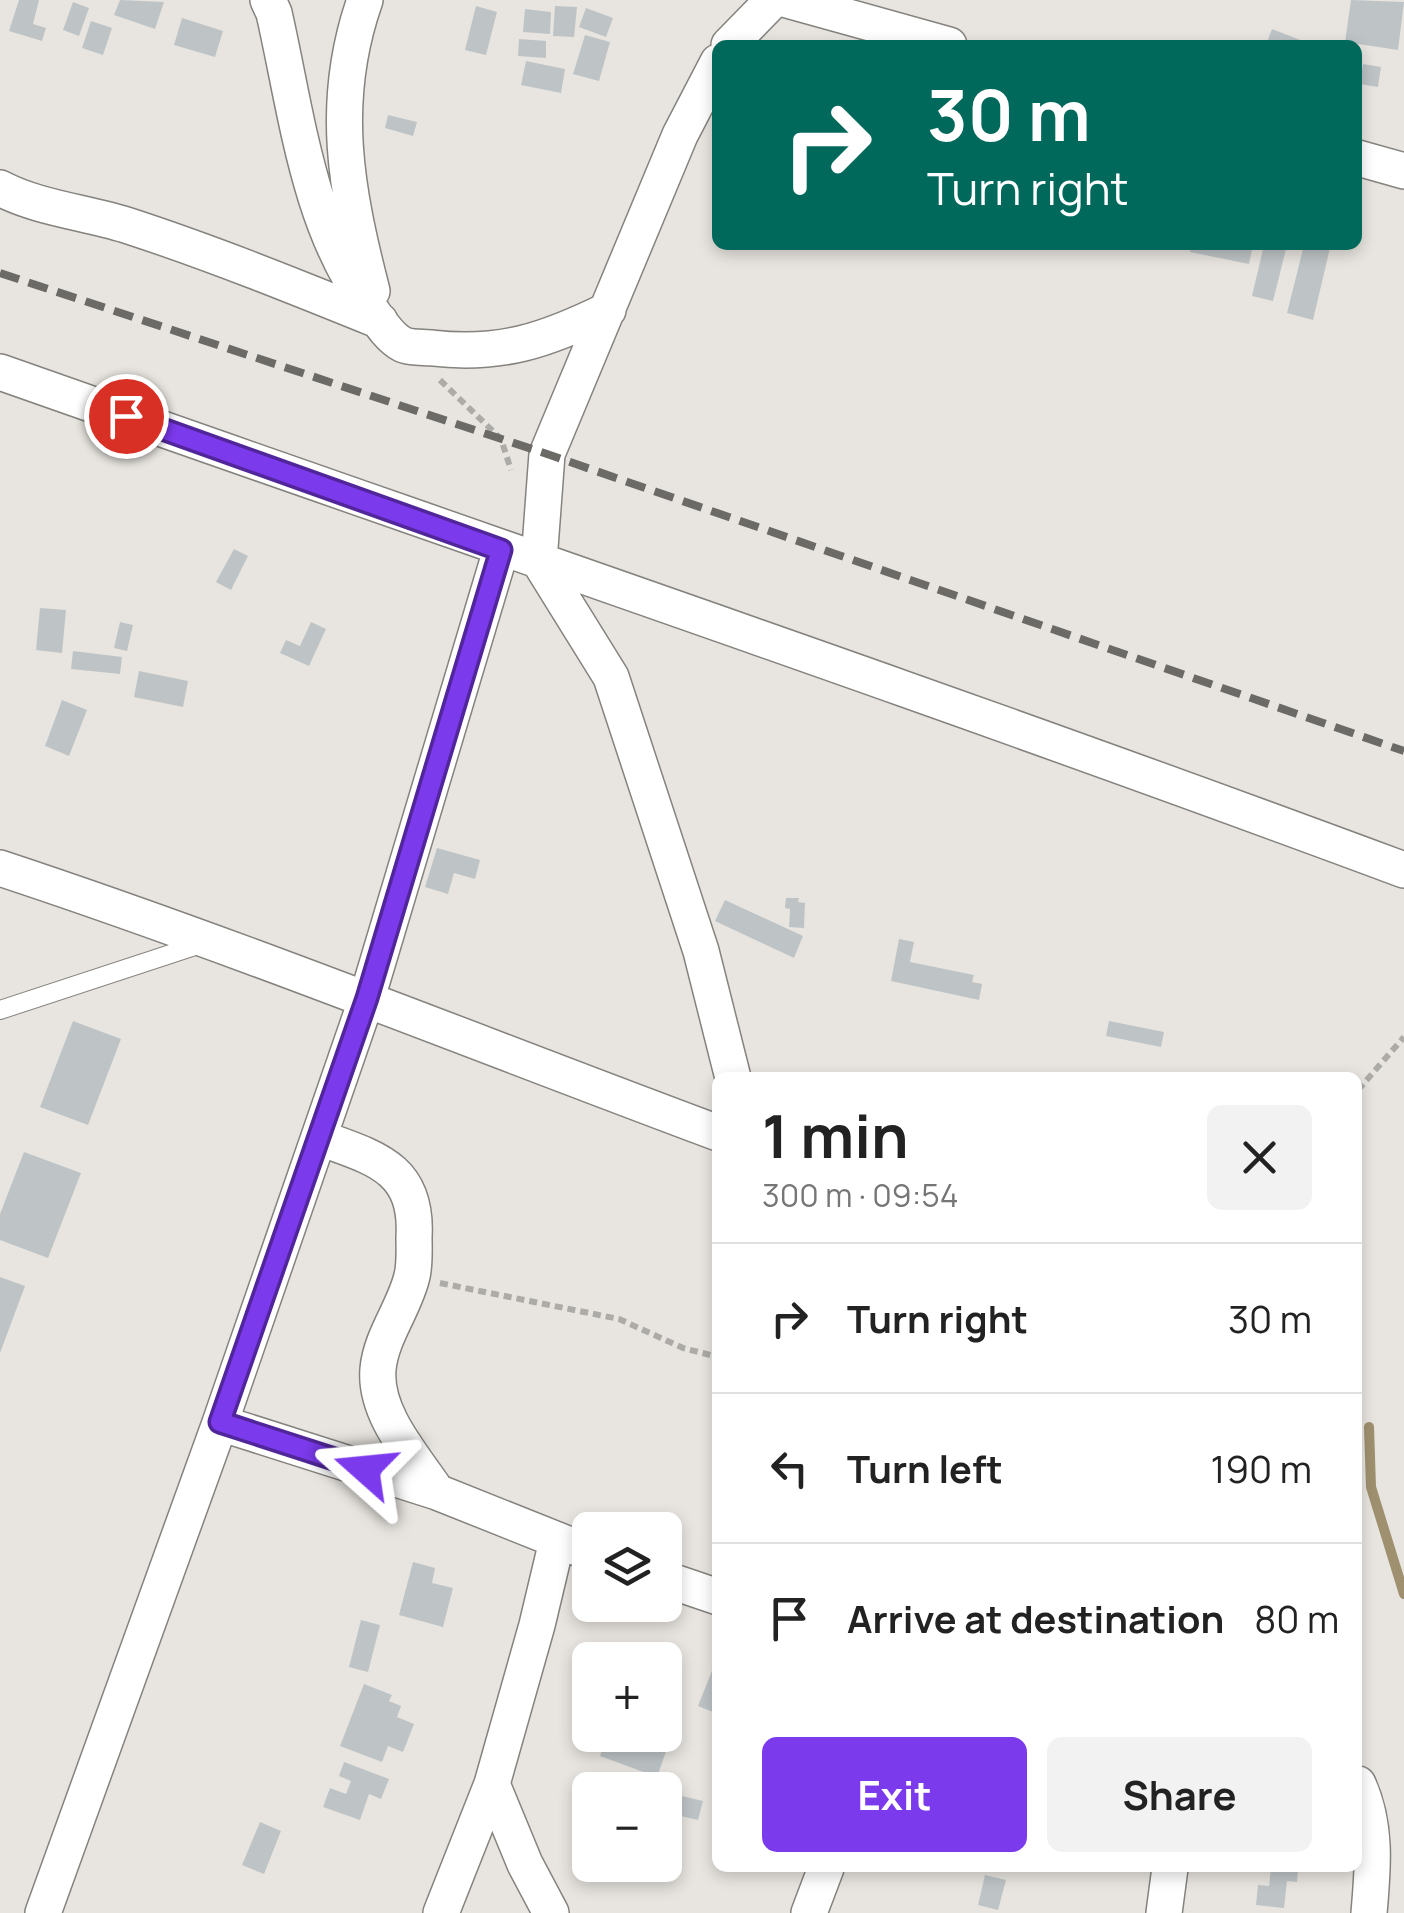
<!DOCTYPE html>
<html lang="en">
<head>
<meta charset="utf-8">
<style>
	:root { --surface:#fff; --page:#f2f2f2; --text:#222; --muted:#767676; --line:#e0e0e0; --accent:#7c3aed }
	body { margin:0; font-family:Manrope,sans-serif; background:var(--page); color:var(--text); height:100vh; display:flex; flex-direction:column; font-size:38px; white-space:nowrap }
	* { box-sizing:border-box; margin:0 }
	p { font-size:32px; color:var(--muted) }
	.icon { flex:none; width:55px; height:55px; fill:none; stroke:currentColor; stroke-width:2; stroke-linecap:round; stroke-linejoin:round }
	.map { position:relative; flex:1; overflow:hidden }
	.panel { position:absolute; left:712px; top:1072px; width:650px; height:800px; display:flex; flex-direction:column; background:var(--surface); border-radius:15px; box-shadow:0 5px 15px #0003 }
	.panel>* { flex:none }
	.guide { position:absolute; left:712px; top:40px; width:650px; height:210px; border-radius:15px; box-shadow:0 5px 15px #0003; background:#00695c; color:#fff; overflow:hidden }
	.controls { position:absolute; left:572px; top:1512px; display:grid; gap:20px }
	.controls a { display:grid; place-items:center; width:110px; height:110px; border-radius:15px; background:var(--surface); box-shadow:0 5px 15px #0003; font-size:50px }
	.pin { position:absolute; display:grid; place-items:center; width:85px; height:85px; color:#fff; margin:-42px; border:5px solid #fff; border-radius:50%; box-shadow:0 2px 10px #0007 }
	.me { position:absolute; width:110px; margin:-55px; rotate:288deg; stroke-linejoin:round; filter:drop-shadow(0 0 8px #0008) }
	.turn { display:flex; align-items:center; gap:35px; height:210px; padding:0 50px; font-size:45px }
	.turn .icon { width:130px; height:130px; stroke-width:2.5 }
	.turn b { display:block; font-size:70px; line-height:85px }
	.round { display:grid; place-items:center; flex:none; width:105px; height:105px; border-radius:15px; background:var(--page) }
	.head { display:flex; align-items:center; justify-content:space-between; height:170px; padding:0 50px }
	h1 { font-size:60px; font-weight:700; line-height:75px }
	.action { display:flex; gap:20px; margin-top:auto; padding:20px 50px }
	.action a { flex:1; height:115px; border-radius:15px; background:var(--accent); color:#fff; font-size:40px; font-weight:700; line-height:115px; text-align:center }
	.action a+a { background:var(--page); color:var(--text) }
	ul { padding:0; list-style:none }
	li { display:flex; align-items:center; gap:30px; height:150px; padding:0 50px; border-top:2px solid var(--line) }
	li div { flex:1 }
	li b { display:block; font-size:38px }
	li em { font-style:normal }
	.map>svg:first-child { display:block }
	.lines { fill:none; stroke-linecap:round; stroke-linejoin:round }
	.stream { stroke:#9f916f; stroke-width:10 }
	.building { fill:#bec4c6 }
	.service-casing { stroke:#85837e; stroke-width:20 }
	.minor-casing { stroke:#85837e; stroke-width:38 }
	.path { stroke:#adaba7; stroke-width:6; stroke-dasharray:8 5; stroke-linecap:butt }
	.service { stroke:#fff; stroke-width:18 }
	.minor { stroke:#fff; stroke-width:35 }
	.rail { stroke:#6c6a67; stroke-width:8; stroke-dasharray:20 10; stroke-linecap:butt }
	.route-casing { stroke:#51269a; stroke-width:25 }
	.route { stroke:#7c3aed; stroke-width:18 }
</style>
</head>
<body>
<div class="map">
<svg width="1404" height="1913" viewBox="0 0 1404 1913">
	<rect width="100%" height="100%" fill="#e8e5e0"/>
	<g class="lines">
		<path class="stream" d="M1369 1427 1371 1487 1404 1594"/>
	</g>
	<path class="building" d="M19 0H39L33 24 46 28 42 41 9 31Z
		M120 0 164 2 155 29 114 15Z
		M1351 0 1404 2 1398 50 1345 42Z
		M73 2 89 8 79 36 63 30Z
		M476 6 497 12 486 55 465 50Z
		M555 6 577 7 574 37 553 36Z
		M586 8 613 18 606 37 579 27Z
		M525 9 551 12 550 34 523 32Z
		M182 18 223 31 215 57 174 45Z
		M91 21 112 28 103 55 82 48Z
		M1272 29 1313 45H1266Z
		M585 35 610 42 599 81 573 74Z
		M519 39 546 41V58L518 56Z
		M526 61 565 69 561 93 521 85Z
		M1363 64 1381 67 1378 87 1360 84Z
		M388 115 417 122 413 136 385 128Z
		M1191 245H1253L1249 264 1190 252Z
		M1264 245H1287L1273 301 1252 296Z
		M1304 245 1330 248 1313 320 1287 313Z
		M234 549 248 556 231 590 216 582Z
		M40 608 66 610 62 653 36 650Z
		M120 622 133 625 127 651 114 648Z
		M311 622 326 629 309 666 280 653 286 640 300 646Z
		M73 651 122 657 120 674 71 669Z
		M139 671 188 681 183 707 134 697Z
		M62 700 87 710 69 756 45 746Z
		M437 848 480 860 475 879 454 873 448 894 425 887Z
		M786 898H799L798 902 805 903 804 928 789 927 790 909 785 908Z
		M725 900 803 936 794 958 715 921Z
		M899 939 914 942 910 962 974 975 972 982 982 984 979 1000 891 981Z
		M73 1021 121 1039 88 1125 40 1107Z
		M1109 1021 1164 1032 1161 1047 1106 1036Z
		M24 1152 81 1173 48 1258 0 1240V1214Z
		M0 1277 25 1286 0 1353Z
		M413 1562 435 1568 432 1583 453 1588 443 1627 399 1615Z
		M361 1620 380 1625 368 1672 349 1667Z
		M717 1658H718V1714L698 1706Z
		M364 1684 392 1695 389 1701 401 1706 397 1717 414 1724 403 1752 388 1746 382 1762 340 1746Z
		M665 1713 678 1718 657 1777 600 1756 607 1735 640 1746 644 1735H665Z
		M344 1762 389 1779 381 1799 369 1794 360 1820 323 1807 330 1788 346 1794 351 1781 339 1776Z
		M665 1792 703 1801 698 1820 676 1815 670 1841 665 1839Z
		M260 1822 281 1831 264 1874 242 1865Z
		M1271 1868H1298L1297 1882 1287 1881 1284 1908 1256 1905 1258 1885 1269 1886Z
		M985 1875 1006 1880 998 1910 978 1905Z"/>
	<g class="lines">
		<defs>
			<path id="service" d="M0 1010 204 943"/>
			<path id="minor" d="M268 0 274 13C297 114 308 226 371 310 379 321 390 338 402 344 409 348 424 347 432 348 501 356 547 340 608 310
				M365 0C329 102 346 190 372 291
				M787 0 949 45
				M729 45 773 0
				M718 62 680 135 547 454 539 561 611 677 701 951 733 1078
				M1358 158 1404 171
				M0 188C38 208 84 212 126 225 212 253 296 287 380 321
				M0 372C468 537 939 697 1404 870
				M0 868C242 948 479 1044 718 1133
				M320 1138C375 1158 418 1168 414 1237 414 1249 415 1264 412 1276 405 1307 381 1336 378 1369 374 1414 414 1457 437 1492
				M220 1423 437 1492 590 1553
				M665 1579 718 1597
				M492 1784 525 1864 551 1913
				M1358 1784C1377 1825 1373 1868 1369 1913
				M43 1913 220 1423 367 998 501 550
				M441 1913 492 1784 537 1625 557 1541
				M809 1913 826 1868
				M1164 1913 1170 1868"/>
		</defs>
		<use href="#service" class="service-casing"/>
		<use href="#minor" class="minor-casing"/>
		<path class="path" d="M440 380 501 439 511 470
			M1358 1090 1404 1037
			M440 1283 619 1319 683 1348 718 1357"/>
		<use href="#service" class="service"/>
		<use href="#minor" class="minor"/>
		<path class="rail" d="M0 273 547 454 1404 751"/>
	</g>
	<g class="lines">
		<defs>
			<path id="route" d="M126 416 501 550 367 998 220 1422 365 1469"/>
		</defs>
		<use href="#route" class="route-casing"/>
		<use href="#route" class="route"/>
	</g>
</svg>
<div class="controls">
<a><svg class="icon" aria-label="layers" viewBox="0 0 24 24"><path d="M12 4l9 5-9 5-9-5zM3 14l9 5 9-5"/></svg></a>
<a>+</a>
<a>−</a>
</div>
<div class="pin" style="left:126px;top:416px;background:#d93025"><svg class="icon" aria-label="arrive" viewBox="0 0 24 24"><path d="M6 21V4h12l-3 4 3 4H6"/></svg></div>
<svg class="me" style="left:365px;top:1469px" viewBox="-20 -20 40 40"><path d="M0-17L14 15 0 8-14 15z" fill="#7c3aed" stroke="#fff" stroke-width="4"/></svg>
<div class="guide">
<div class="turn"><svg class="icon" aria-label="right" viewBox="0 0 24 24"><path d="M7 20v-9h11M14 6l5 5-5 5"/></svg><div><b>30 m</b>Turn right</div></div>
</div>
<section class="panel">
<div class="head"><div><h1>1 min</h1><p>300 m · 09:54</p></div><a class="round"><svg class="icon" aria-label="close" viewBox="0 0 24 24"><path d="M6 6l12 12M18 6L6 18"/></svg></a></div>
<ul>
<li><svg class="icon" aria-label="right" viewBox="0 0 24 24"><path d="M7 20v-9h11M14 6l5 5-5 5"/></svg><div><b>Turn right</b></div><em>30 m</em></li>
<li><svg class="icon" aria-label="left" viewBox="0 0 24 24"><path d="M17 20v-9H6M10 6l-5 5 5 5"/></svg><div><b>Turn left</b></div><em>190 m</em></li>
<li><svg class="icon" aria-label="arrive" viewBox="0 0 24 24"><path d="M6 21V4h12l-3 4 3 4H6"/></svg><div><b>Arrive at destination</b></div><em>80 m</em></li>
</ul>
<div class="action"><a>Exit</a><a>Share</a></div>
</section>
</div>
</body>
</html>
